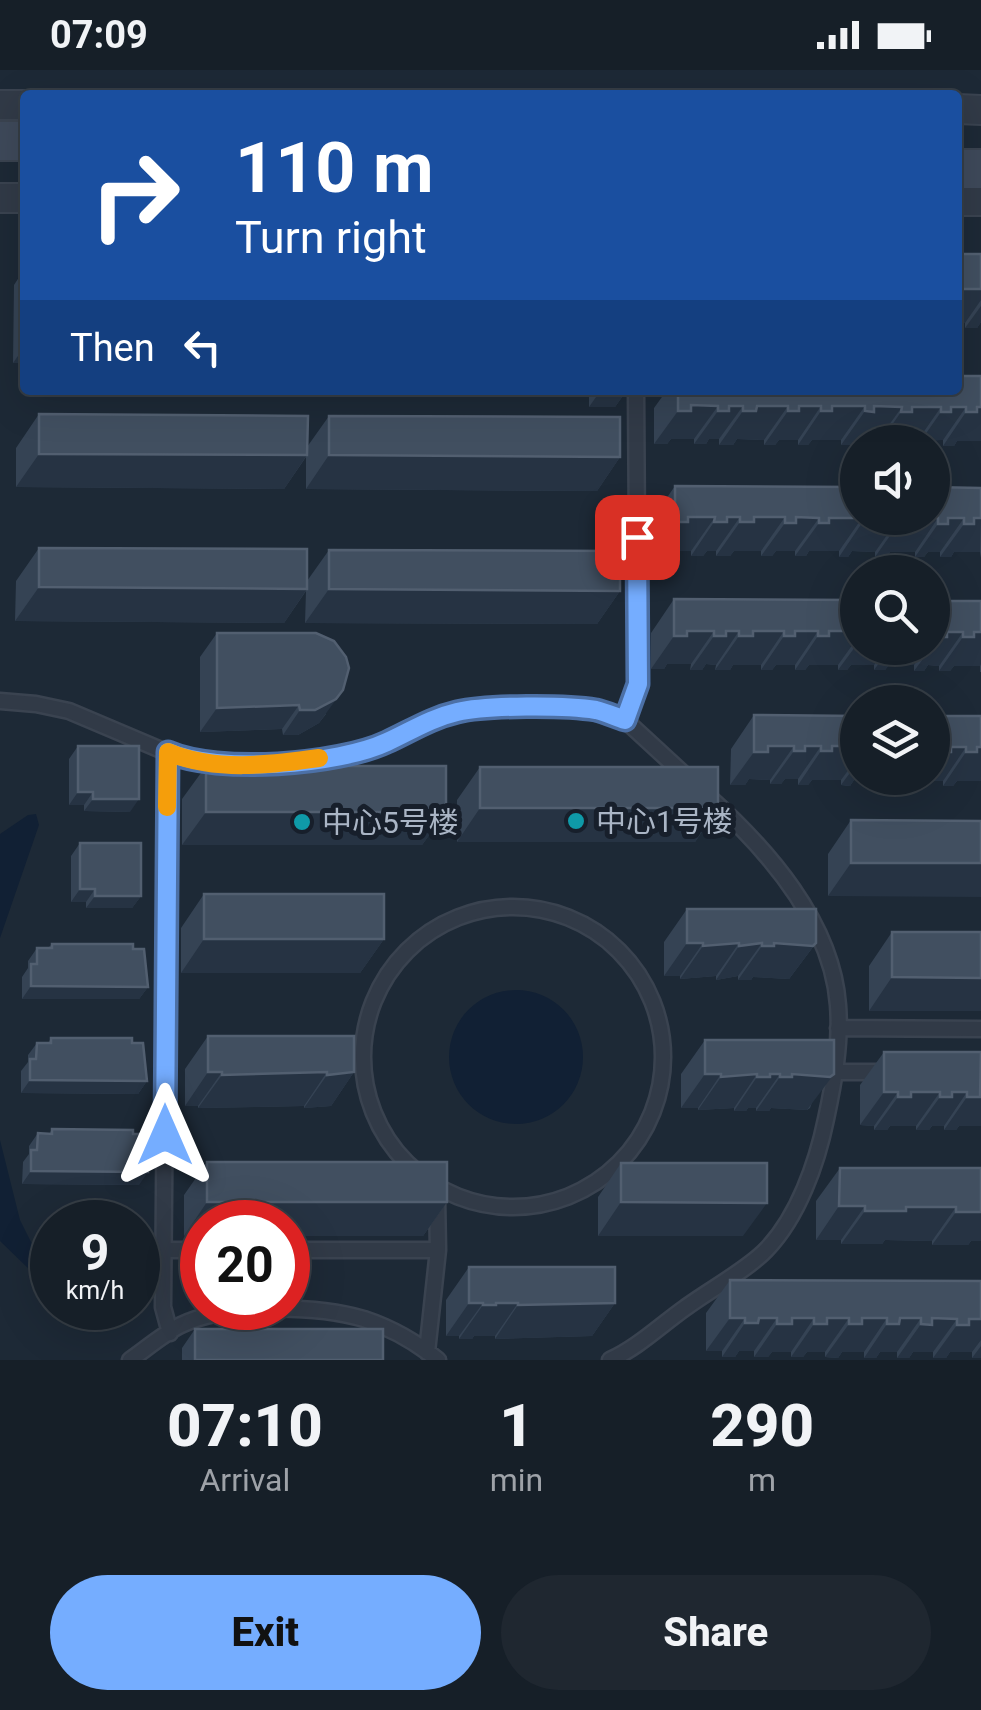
<!DOCTYPE html>
<html lang="en">
<head>
<meta charset="utf-8">
<style>
	:root { --surface:#161f28; --page:#1f2730; --text:#f1f3f6; --muted:#9ea2a8; --line:#353d45; --accent:#75adff }
	body { margin:0; font-family:Roboto,"Noto Sans SC",sans-serif; background:var(--page); color:var(--text); height:100vh; display:flex; flex-direction:column; font-size:38px; white-space:nowrap }
	* { box-sizing:border-box; margin:0 }
	p { font-size:32px; color:var(--muted) }
	.icon { flex:none; width:55px; height:55px; fill:none; stroke:currentColor; stroke-width:2; stroke-linecap:round; stroke-linejoin:round }
	.map { position:relative; height:1290px; overflow:hidden }
	.sheet { display:flex; flex-direction:column; background:var(--surface); flex:1 }
	.sheet>* { flex:none }
	.guide { position:absolute; left:20px; top:20px; width:942px; height:305px; border-radius:10px; box-shadow:0 10px 40px #0002,0 0 0 2px var(--line); background:#1a4fa0; color:#fff; overflow:hidden }
	.tools { position:absolute; left:840px; top:355px; display:grid; gap:20px }
	.tools a { display:grid; place-items:center; width:110px; height:110px; border-radius:50%; background:var(--surface); box-shadow:0 10px 40px #0002,0 0 0 2px var(--line); font-size:50px }
	.speed { position:absolute; left:30px; top:1130px; display:flex; gap:20px; font-size:50px; font-weight:700; text-align:center }
	.speed>* { display:grid; place-content:center; width:130px; height:130px; border-radius:50%; background:var(--surface); box-shadow:0 10px 40px #0002,0 0 0 2px var(--line); line-height:1 }
	.speed small { font-size:25px; font-weight:400 }
	.speed .limit { border:15px solid #d22; background:#fff; color:#111 }
	.pin { position:absolute; display:grid; place-items:center; width:85px; height:85px; color:#fff; margin:-42px; border-radius:20px; box-shadow:0 5px 15px #0006 }
	.me { position:absolute; width:110px; margin:-55px; rotate:0deg; stroke-linejoin:round; filter:drop-shadow(0 0 8px #0008) }
	.turn { display:flex; align-items:center; gap:35px; height:210px; padding:0 50px; font-size:45px }
	.turn .icon { width:130px; height:130px; stroke-width:2.5 }
	.turn b { display:block; font-size:70px; line-height:85px }
	.then { display:flex; align-items:center; height:95px; padding:0 50px; background:#0003; gap:20px; font-size:38px }
	.eta { display:flex; justify-content:space-evenly; align-items:center; height:170px; text-align:center }
	.eta b { font-size:60px; font-weight:800; line-height:70px }
	.action { display:flex; gap:20px; margin-top:auto; padding:20px 50px }
	.action a { flex:1; height:115px; border-radius:60px; background:var(--accent); color:#111; font-size:40px; font-weight:800; line-height:115px; text-align:center }
	.action a+a { background:var(--page); color:var(--text) }
	.status { display:flex; justify-content:space-between; align-items:center; height:70px; padding:0 50px; background:var(--surface); direction:ltr }
	.status svg { height:28px; fill:currentColor }
	.map>svg:first-child { display:block }
	.water { fill:#112034 }
	.lines { fill:none; stroke-linecap:round; stroke-linejoin:round }
	.service-casing { stroke:#3a4350; stroke-width:19 }
	.minor-casing { stroke:#3a4350; stroke-width:32 }
	.secondary-casing { stroke:#3a4350; stroke-width:42 }
	.service { stroke:#313a47; stroke-width:14 }
	.minor { stroke:#313a47; stroke-width:28 }
	.secondary { stroke:#3e495a; stroke-width:38 }
	.wall { fill:#354354 }
	.shaded-wall { fill:#263343 }
	.building { fill:#414f60; stroke:#525f70; stroke-width:2.5 }
	.route-casing { stroke:#4c70a6; stroke-width:25 }
	.route { stroke:#75adff; stroke-width:18 }
	.slow { stroke:#f59e0b; stroke-width:18 }
	.culture-dot { fill:#0f9aa8; stroke:#171f2b; stroke-width:4 }
	.labels { text-anchor:middle; dominant-baseline:central; stroke-width:10; stroke-linejoin:round; paint-order:stroke }
	.poi-label { font-size:30px; fill:#aab5c5; stroke:#171f2b; text-anchor:start }
</style>
</head>
<body>
<div class="status"><b>07:09</b><svg viewBox="0 0 49 12"><path d="M0 12V9h3v3zM5 12V6h3v6zM10 12V3h3v9zM15 12V0h3v12zM26 1h20v11H26zM47 4h2v5h-2z"/></svg></div>
<div class="map">
<svg width="981" height="1290" viewBox="0 0 981 1290">
	<rect width="100%" height="100%" fill="#1d2936"/>
	<path class="water" d="M36 744 39 755 0 868V764L28 745Z
		M449 987a67 67 0 1 1 134 0a67 67 0 1 1-134 0Z
		M0 1070 20 1150 44 1198 32 1202 0 1171Z"/>
	<g class="lines">
		<defs>
			<path id="service" d="M0 631 36 634 69 641 180 688 236 695 272 694 332 686 386 673 410 658 461 641 492 637 597 640 625 650 688 708
				M625 650 638 614 636 320
				M168 683 163 1237 170 1263
				M363 987a150 150 0 1 1 300 0a150 150 0 1 1-300 0Z
				M838 958 981 959
				M835 1002H884
				M164 1180H202
				M288 1180H438
				M427 1282 438 1180 437 1127
				M130 1290C146 1279 163 1264 181 1255 226 1233 317 1235 364 1249 391 1258 416 1272 438 1290
				M610 1290C637 1278 661 1255 685 1238 708 1221 748 1199 766 1180 798 1147 817 1093 826 1049 834 1012 841 973 838 935 832 852 767 779 708 726"/>
			<path id="minor" d="M0 35H25
				M958 39 981 40
				M0 128H25
				M958 131H981"/>
			<path id="secondary" d="M0 71H25
				M958 99H981"/>
		</defs>
		<use href="#service" class="service-casing"/>
		<use href="#minor" class="minor-casing"/>
		<use href="#secondary" class="secondary-casing"/>
		<use href="#service" class="service"/>
		<use href="#minor" class="minor"/>
		<use href="#secondary" class="secondary"/>
	</g>
	<path class="wall" d="M981 184V252L977 258H965V253H958Z
		M25 198V293H13L14 215Z
		M589 320H627L615 337H589Z
		M667 320H958L981 371H957L954 376H943V370H931L930 372H918V370H892L891 372H878V370H854L851 375H841V370H812L808 375H798V370H779L775 375H764V370L737 369 733 375H719V369H709L706 374H694V369H671L667 374H654V338Z
		M39 344 307 377 329 346 620 387 597 421 306 419V387L284 419 16 417V378Z
		M675 416 981 418V488L980 482H954L951 487H940V482H928L924 487H915V482H890L886 487H875V482L852 481 848 487H839V481H809L806 486H795V481H776L772 486H761V481H734L730 486H716V481H707L703 486H691V481H668L664 486H652V449Z
		M39 478 307 511 329 480 620 521 597 554 305 553 306 521 284 553 15 551 16 511Z
		M674 529 858 530V578H932V531H981V602H980V596H954L950 601H939V596L928 595 924 601H914V595H889L885 600H874V595H851L847 600H838V595H809L805 600H795V595H776L772 600H761V595H733L730 600H715L716 595 706 594 702 600H690L691 594H667L664 599H651V563Z
		M217 563 326 644 319 653 298 665H283L282 659 200 662V587Z
		M754 645 858 646V708H932V646H981V711H957L953 716H943V711H931L927 716H918V711H892L889 716H878V710H854L850 716 841 715V710H812L808 715H798V709H785L781 714H770V710L749 709 745 715H730L731 679Z
		M78 676 130 742 84 741V735H69V689Z
		M206 696 446 742 422 775H182V729Z
		M480 697 718 738 695 772H457V730Z
		M851 750 981 751 828 826V784Z
		M80 773 141 826 132 838H86V832H71V786Z
		M204 824 384 869 360 903H181V858Z
		M687 839 816 873 789 909 753 907 751 910H738V906L716 910V906L680 909V906H664V872Z
		M892 862H981V941H869V896Z
		M52 874 133 879 148 917 139 929H22V907L28 898V891L37 878H48Z
		M208 966 354 1002 331 1036 304 1038V1036L198 1038V1036H185V999Z
		M51 968 132 973 147 1011 138 1024 21 1023V1001L28 992V985L37 973H48Z
		M705 970H834L810 1038 807 1040 771 1038 769 1041H756V1038H748L746 1041H734V1038L698 1040V1038H681V1004Z
		M884 982H981V1056H959L956 1060H944V1056H932L929 1060H916V1056H890L887 1060H874V1056L860 1055V1015Z
		M52 1059 139 1115 22 1114 23 1092 29 1084V1076L38 1063 49 1064Z
		M207 1092 447 1132 423 1166H288V1152L184 1166V1125Z
		M621 1093 743 1166H598V1127Z
		M840 1098H981V1171H971L968 1175H932V1171L885 1170 882 1174H841V1170H816V1131Z
		M469 1197 615 1233 592 1266 495 1269V1266H474L472 1269H459V1266H446V1230Z
		M730 1210 981 1211V1288H972V1282H950L946 1288H933V1282H913L909 1288H897V1282H880L876 1288H864V1282H842L838 1288 825 1287V1282H807L803 1287H791V1282H772L768 1287H754V1281H739L735 1287H722V1281H706V1243Z
		M195 1259 383 1290H182V1278Z"/>
	<path class="shaded-wall" d="M959 219H981V230L965 253H958Z
		M981 236V252L977 258H965Z
		M25 276V293H13Z
		M601 320H627L615 337H589Z
		M691 335 718 336 694 369H671L667 374H654L678 341Z
		M729 336H743L719 369H709L706 374H694L718 341Z
		M757 336H788L764 370 737 369 733 375H719L743 341Z
		M799 336H821L798 370H779L775 375H764L788 341Z
		M832 336H865L841 370H812L808 375H798L821 341Z
		M874 336 902 337 878 370H854L851 375H841L865 341Z
		M912 337H941L918 370H892L891 372H880L901 342Z
		M951 337H966L943 370 920 372 941 342Z
		M977 337H981V371H957L954 376H943L966 342Z
		M39 384 307 385 284 419 16 417Z
		M329 385 620 387 597 421 306 419Z
		M688 447H715L691 481H668L664 486H652L675 452Z
		M727 447H740L716 481H707L703 486H691L714 452Z
		M754 447H785L761 481H734L730 486H716L740 452Z
		M796 447 819 448 795 481H776L772 486H761L785 453Z
		M829 448H862L839 481H809L806 486H795L819 453Z
		M871 448H899L875 482 852 481 848 487H839L862 453Z
		M909 448H938L915 482H890L886 487H875L899 453Z
		M948 448H964L940 482H928L924 487H915L938 454Z
		M974 448H981L980 482H954L951 487H940L964 454Z
		M39 517 307 519 284 553 15 551Z
		M329 519 620 521 597 554 305 553Z
		M687 561H714L691 594H667L664 599H651L674 566Z
		M726 561H739L716 595 706 594 702 600H690L714 566Z
		M753 561H784L761 595H733L730 600H715L739 566Z
		M795 561H818L795 595H776L772 600H761L784 566Z
		M829 561H858V567L838 595H809L805 600H795L818 566Z
		M947 562H963L939 596 928 595 924 601H914L931 578H932V575L938 567Z
		M974 562H981V594L980 596H954L950 601H939L963 567Z
		M858 573V578H887L874 595H851L847 600H838Z
		M890 578H927L914 595H889L885 600H874Z
		M343 620 319 653 298 665H283L300 640Z
		M299 635 282 659 200 662 217 638Z
		M768 676H794L770 710 749 709 745 715H730L754 682Z
		M805 676H821L798 709H785L781 714H770L794 681Z
		M832 676H858V687L841 710H812L808 715H798L821 681Z
		M932 677H941L932 689Z
		M951 677H966L943 711H931L927 716H918L924 708H932V695L941 682Z
		M977 677H981V711H957L953 716H943L966 682Z
		M858 692V708H880L878 710H854L850 716 841 715Z
		M884 708H920L918 711H892L889 716H878Z
		M78 722H93L84 735H69Z
		M93 729H139L130 742 84 741Z
		M480 738H718L695 772H457Z
		M206 742H446L422 775H182Z
		M851 793H981V827L828 826Z
		M80 819H95L86 832H71Z
		M95 826H141L132 838H86Z
		M204 869H384L360 903H181Z
		M687 873H703L680 906H664Z
		M739 873 716 906 680 909 703 876Z
		M762 873 738 906 716 910 739 876Z
		M774 873H816L789 909 753 907 751 910H738L762 876Z
		M892 907 981 908V941H869Z
		M31 916 148 917 139 929H22Z
		M208 1002H222L198 1036H185Z
		M327 1002 304 1036 198 1038 222 1005Z
		M354 1002 331 1036 304 1038 327 1005Z
		M705 1004H721L698 1038H681Z
		M757 1004 734 1038 698 1040 721 1007Z
		M770 1004H780L756 1038H748L746 1041H734L757 1007Z
		M792 1004H834L807 1040 771 1038 769 1041H756L780 1007Z
		M30 1010 147 1011 138 1024 21 1023Z
		M884 1022H898L874 1056 860 1055Z
		M911 1022H940L916 1056H890L887 1060H874L898 1027Z
		M952 1022H967L944 1056H932L929 1060H916L940 1027Z
		M981 1023V1056H959L956 1060H944L967 1027Z
		M31 1101 148 1102 139 1115 22 1114Z
		M207 1132H447L423 1166H288V1152H202V1166H184Z
		M621 1132 767 1133 743 1166H598Z
		M839 1136H865L841 1170H816Z
		M906 1137H956L932 1171 885 1170 882 1174H841L865 1141Z
		M956 1142H981V1171H971L968 1175H932Z
		M469 1233H483L459 1266H446Z
		M496 1233H518L495 1266H474L472 1269H459L483 1235Z
		M615 1233 592 1266 495 1269 518 1235Z
		M730 1248H745L722 1281H706Z
		M759 1248H777L754 1281H739L735 1287H722L745 1253Z
		M792 1248H814L791 1282H772L768 1287H754L777 1254Z
		M827 1248H849L825 1282H807L803 1287H791L814 1254Z
		M862 1248H887L864 1282H842L838 1288 825 1287 849 1254Z
		M900 1248H921L897 1282H880L876 1288H864L887 1254Z
		M932 1248 957 1249 933 1282H913L909 1288H897L921 1254Z
		M969 1249H981V1270L972 1282H950L946 1288H933L957 1255Z
		M981 1276V1288H972Z"/>
	<path class="building" d="M958 184H981V219H959L958 225Z
		M958 306H981V337H977V342H966V337H951V342H941V337H912V342H901L902 337 874 336V342L865 341V336H832V341H821V336H799V341H788V336H757L756 341H743V336H729V341H718V336L691 335V341H678V320H958Z
		M39 344 308 346 307 385 39 384Z
		M329 346 620 347V387L329 385Z
		M675 416 858 417V448H932V417L981 418V448H974V454H964V448H948V454H938V448H909V454L899 453V448H871V453H862V448H829V453H819V448L796 447V453H785V447H754V452H740V447H727V452H714L715 447H688V452H675Z
		M39 478 307 479V519L39 517Z
		M329 480 620 481V521L329 519Z
		M674 529 858 530V561H829V566H818V561H795V566H784V561H753V566H739V561H726V566H714V561H687V566H674Z
		M932 531H981V562H974V567H963V562H947V567H938V562H932Z
		M217 563H316L334 571 346 587 349 598 343 620 336 629 315 640H300L299 635 217 638Z
		M754 645 858 646V676H832V681H821V676H805V681H794V676H768V682H754Z
		M932 646H981V677H977V682H966V677H951V682H941V677H932Z
		M78 676H139V729H93V722H78Z
		M206 696H446V742H206Z
		M480 697H718V738H480Z
		M851 750 981 751V793H851Z
		M80 773H141V826H95V819H80Z
		M204 824H384V869H204Z
		M687 839H816V873L813 876 774 873V876H762V873L739 876V873L703 876V873H687Z
		M892 862H981V908L892 907Z
		M52 874H133V879H144L148 917 31 916V894H37V878H52Z
		M208 966H354V1002L327 1005V1002L222 1005V1002H208Z
		M51 968H132V973H143L147 1011 30 1010V989H36L37 973H51Z
		M705 970H834V1004L830 1007 792 1004V1007H780V1004H770V1007H757V1004L721 1007V1004H705Z
		M884 982H981L980 1027H967V1022H952V1027H940V1022H911V1027H898V1022H884Z
		M52 1059 133 1060V1064H144L148 1102 31 1101V1080H37L38 1063 52 1064Z
		M207 1092H447V1132H207Z
		M621 1093H767V1133L621 1132Z
		M840 1098H981V1142H956V1137H906V1141H865V1136H839Z
		M80 1149 141 1150V1200H138V1152H80Z
		M469 1197H615V1233L518 1235V1233H496V1235H483V1233H469Z
		M730 1210 981 1211V1249H969V1255H957V1249L932 1248V1255L921 1254V1248H900L899 1254H887V1248H862V1254H849V1248H827V1254H814V1248H792V1254H777V1248H759L758 1253H745V1248H730Z
		M195 1259H383V1290H195Z"/>
	<g class="lines">
		<defs>
			<path id="route" d="M165 1065 168 682C218 704 338 695 387 672 411 661 431 648 457 642 487 635 566 635 596 640 605 642 616 647 625 650L638 614 637 467"/>
		</defs>
		<use href="#route" class="route-casing"/>
		<use href="#route" class="route"/>
		<path class="slow" d="M167 737 168 682C215 702 270 695 319 688"/>
	</g>
	<g class="culture-dot">
		<circle cx="576" cy="751" r="10"/>
		<circle cx="302" cy="752" r="10"/>
	</g>
	<g class="labels">
		<g class="poi-label">
			<text x="596" y="751">中心1号楼</text>
			<text x="322" y="752">中心5号楼</text>
		</g>
	</g>
</svg>
<div class="tools">
<a><svg class="icon" aria-label="sound" viewBox="0 0 24 24"><path d="M4 9h4l5-4v14l-5-4H4zM17 9q2 3 0 6"/></svg></a>
<a><svg class="icon" aria-label="search" viewBox="0 0 24 24"><circle cx="10" cy="10" r="6"/><path d="M15 15l6 6"/></svg></a>
<a><svg class="icon" aria-label="layers" viewBox="0 0 24 24"><path d="M12 4l9 5-9 5-9-5zM3 14l9 5 9-5"/></svg></a>
</div>
<div class="speed"><div>9<small>km/h</small></div><div class="limit">20</div></div>
<div class="pin" style="left:637px;top:467px;background:#d93025"><svg class="icon" aria-label="arrive" viewBox="0 0 24 24"><path d="M6 21V4h12l-3 4 3 4H6"/></svg></div>
<svg class="me" style="left:165px;top:1065px" viewBox="-20 -20 40 40"><path d="M0-17L14 15 0 8-14 15z" fill="#75adff" stroke="#fff" stroke-width="4"/></svg>
<div class="guide">
<div class="turn"><svg class="icon" aria-label="right" viewBox="0 0 24 24"><path d="M7 20v-9h11M14 6l5 5-5 5"/></svg><div><b>110 m</b>Turn right</div></div>
<div class="then">Then<svg class="icon" aria-label="left" viewBox="0 0 24 24"><path d="M17 20v-9H6M10 6l-5 5 5 5"/></svg></div>
</div>
</div>
<section class="sheet">
<div class="eta">
<div><b>07:10</b><p>Arrival</p></div>
<div><b>1</b><p>min</p></div>
<div><b>290</b><p>m</p></div>
</div>
<div class="action"><a>Exit</a><a>Share</a></div>
</section>
</body>
</html>
